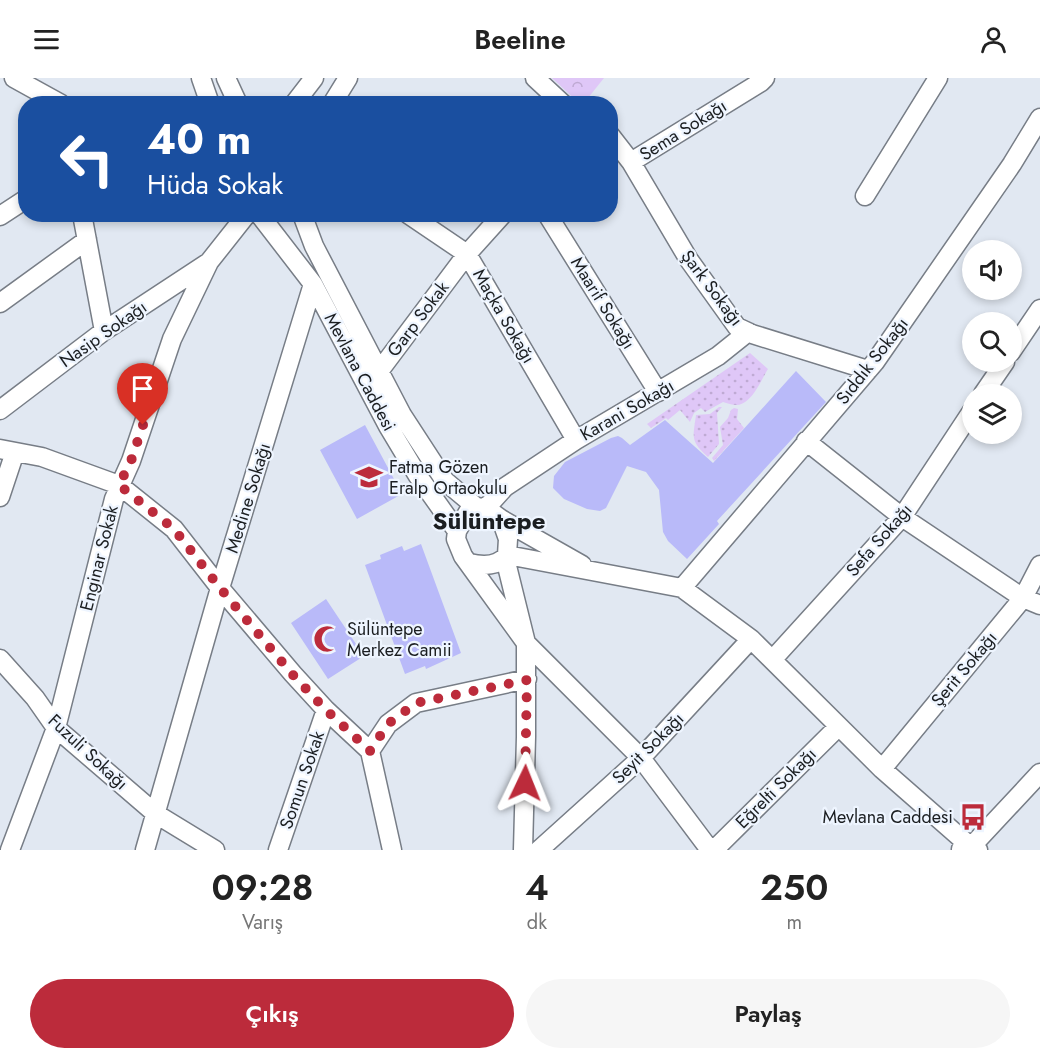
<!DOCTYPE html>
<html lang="tr">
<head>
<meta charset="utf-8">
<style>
	:root { --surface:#fff; --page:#f6f6f6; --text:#222; --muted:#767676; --accent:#bc2b3b }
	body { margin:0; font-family:Jost,sans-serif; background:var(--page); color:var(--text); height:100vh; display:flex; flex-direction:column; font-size:22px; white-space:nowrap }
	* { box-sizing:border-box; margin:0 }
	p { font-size:20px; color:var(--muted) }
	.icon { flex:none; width:33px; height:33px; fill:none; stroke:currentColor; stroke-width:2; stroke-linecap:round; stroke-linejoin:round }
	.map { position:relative; height:772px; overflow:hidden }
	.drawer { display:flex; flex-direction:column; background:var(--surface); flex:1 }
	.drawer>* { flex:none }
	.top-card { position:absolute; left:18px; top:18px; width:600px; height:126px; border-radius:24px; box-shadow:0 3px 9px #0003; background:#1a4fa0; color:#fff; overflow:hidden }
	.tools { position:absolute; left:962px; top:162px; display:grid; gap:12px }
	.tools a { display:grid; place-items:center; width:60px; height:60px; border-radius:50%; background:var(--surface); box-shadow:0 3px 9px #0003; font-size:30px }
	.pin { position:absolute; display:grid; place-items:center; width:51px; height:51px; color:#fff; margin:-62px -26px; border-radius:50% 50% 50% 0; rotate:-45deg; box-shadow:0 0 6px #0007 }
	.pin .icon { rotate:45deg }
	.me { position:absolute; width:66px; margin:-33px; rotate:2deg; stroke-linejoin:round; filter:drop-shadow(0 0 4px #0008) }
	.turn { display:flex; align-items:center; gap:21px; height:126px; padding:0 30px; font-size:27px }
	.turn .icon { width:78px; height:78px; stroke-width:2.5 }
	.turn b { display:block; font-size:42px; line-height:51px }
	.eta { display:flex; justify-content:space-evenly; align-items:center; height:102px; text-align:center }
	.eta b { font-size:36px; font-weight:600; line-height:42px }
	.action { display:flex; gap:12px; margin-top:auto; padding:12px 30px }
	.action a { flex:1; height:69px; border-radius:36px; background:var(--accent); color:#fff; font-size:24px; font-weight:600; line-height:69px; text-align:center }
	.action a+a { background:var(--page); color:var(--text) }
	header { display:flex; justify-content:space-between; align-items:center; height:78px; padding:0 30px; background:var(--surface); font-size:27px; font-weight:600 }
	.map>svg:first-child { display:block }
	.grass { fill:url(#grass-dots) }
	.forest { fill:url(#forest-crowns) }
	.building { fill:#b9baf9 }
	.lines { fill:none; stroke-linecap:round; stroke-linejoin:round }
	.minor-casing { stroke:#777d86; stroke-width:21 }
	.minor { stroke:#fff; stroke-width:18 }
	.route { stroke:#bc2b3b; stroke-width:10; stroke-dasharray:0 18 }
	.labels { text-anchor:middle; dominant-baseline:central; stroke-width:4.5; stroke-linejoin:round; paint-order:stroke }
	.street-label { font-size:18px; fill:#1b1e21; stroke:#eef5ff }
	.poi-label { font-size:18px; fill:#1b1e21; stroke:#eef5ff; text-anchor:start }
	.district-label { font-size:24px; font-weight:bold; fill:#1b1e21; stroke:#eef5ff }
</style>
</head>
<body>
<header><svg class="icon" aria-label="menu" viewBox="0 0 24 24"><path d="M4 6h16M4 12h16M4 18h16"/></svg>Beeline<svg class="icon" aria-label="person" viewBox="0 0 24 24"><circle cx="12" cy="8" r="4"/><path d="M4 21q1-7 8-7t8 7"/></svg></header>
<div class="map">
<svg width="1040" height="772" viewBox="0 0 1040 772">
	<defs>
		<pattern id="grass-dots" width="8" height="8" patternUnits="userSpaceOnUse" patternTransform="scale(1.5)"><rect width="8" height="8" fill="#dfc7f7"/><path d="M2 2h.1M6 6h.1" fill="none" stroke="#bfaad3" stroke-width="1.8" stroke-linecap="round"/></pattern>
		<pattern id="forest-crowns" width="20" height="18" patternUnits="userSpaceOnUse" patternTransform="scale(1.5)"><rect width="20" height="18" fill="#dfc7f7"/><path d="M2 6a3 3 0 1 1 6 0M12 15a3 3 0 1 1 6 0" fill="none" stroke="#bfaad3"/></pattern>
	</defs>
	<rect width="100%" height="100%" fill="#e1e8f2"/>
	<path class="grass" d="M750 275 768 291C761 302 752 326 737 327 732 327 727 325 723 324L705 334 701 330 694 335 690 344 680 332 668 342 666 340 651 350 647 346Z
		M719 329H722L717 335 719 366 708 379C690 363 693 360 696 337L710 336Z
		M734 330 738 331 737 341 744 350 714 383 712 380 723 367 720 349 728 340 731 332Z"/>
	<path class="forest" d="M552 0H604L584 25 580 26Z"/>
	<path class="building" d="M796 293 826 324 717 443 719 446 687 481 668 463 663 454 659 412 646 394 627 388 606 430 600 433 587 431 564 421 553 410 554 398 565 384 611 360 618 358 622 360 630 367 665 342 713 385Z
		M365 347 402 416 357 441 320 372Z
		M421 466 461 575 426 591 425 588 405 596 365 487 381 481 380 477 402 468 404 473Z
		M326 521 364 578 328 601 291 545Z"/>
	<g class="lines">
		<defs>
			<path id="minor" d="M14 0 61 26
				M201 0 210 26
				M226 0 238 26
				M535 0 563 26
				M294 26 314 0
				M332 26 348 0
				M610 57 631 84 689 182 737 249 752 256 868 292
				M631 84 761 4 765 0
				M865 118 938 0
				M82 136 104 253
				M259 136 313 206 388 348 418 398 457 453
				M302 136 314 168 402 337 445 403 476 429
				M408 136 467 176 576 362
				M547 136 658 314
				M0 138 26 121
				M0 225 87 162
				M1011 274 1040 231
				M380 292 467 176 503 136
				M983 316 1005 284
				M0 332 104 253 209 184
				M806 363 902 439 1023 520 1040 527
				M0 371 42 379 119 407 174 451 220 510 293 596 326 632 370 673 392 772
				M0 419 15 374
				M486 430 505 409 576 362 718 278 748 254
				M501 441 582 487
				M507 477 682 510 751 561 882 691 971 769 978 772
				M505 480 526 565V659L523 772
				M469 485C482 488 498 489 507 477L508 461 501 441 486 430 476 429 468 434 457 453 456 461 463 478 526 565 641 680 710 772
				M682 510 875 284 1012 86 1040 40
				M0 581 35 620 56 650 156 736 215 772
				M773 581 902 439 972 333
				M370 673 388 646 416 625 527 601
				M882 691 1023 520 1040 487
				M961 771 971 769 1040 695
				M10 772 56 650 114 421 131 383 172 261 209 184 247 136
				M145 772 220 510 313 206
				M278 772 326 632
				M539 772 641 680 751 561
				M714 772 838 649"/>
		</defs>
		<use href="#minor" class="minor-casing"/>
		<use href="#minor" class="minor"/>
	</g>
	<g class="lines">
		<path class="route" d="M143 347 131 383 119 407 174 451 220 510 292 596 326 632 370 673 388 646 416 625 527 602 525 705"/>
	</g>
	<defs>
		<symbol id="school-bare" viewBox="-9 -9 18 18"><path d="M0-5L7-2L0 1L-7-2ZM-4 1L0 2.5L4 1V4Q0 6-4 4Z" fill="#bc2b3b" stroke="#eef5ff" stroke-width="2.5" paint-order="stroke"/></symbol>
		<symbol id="mosque-bare" viewBox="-9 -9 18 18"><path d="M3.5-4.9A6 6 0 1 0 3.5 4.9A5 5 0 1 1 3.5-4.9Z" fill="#bc2b3b" stroke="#eef5ff" stroke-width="2.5" paint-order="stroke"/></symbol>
		<symbol id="bus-bare" viewBox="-9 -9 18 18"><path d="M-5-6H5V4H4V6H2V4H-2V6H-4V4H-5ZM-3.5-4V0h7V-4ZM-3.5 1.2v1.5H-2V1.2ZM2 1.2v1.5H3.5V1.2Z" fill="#bc2b3b" stroke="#eef5ff" stroke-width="2.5" paint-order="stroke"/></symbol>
	</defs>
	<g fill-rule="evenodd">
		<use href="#school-bare" x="350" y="380" width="38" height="38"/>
		<use href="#mosque-bare" x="308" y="542" width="38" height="38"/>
		<use href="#bus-bare" x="954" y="720" width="38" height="38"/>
	</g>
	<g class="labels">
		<g class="street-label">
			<text transform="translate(683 52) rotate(-32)">Sema Sokağı</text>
			<text transform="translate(712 210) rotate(53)">Şark Sokağı</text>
			<text transform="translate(603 225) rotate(58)">Maarif Sokağı</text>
			<text transform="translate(504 238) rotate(60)">Maçka Sokağı</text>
			<text transform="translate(418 241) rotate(-53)">Garp Sokak</text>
			<text transform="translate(103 256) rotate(-35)">Nasip Sokağı</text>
			<text transform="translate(872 283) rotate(-52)">Sıddık Sokağı</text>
			<text transform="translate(360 294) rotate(62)">Mevlana Caddesi</text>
			<text transform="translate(627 332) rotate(-30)">Karani Sokağı</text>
			<text transform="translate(248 420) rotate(-73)">Medine Sokağı</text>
			<text transform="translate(879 462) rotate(-49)">Sefa Sokağı</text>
			<text transform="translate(99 480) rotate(-76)">Enginar Sokak</text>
			<text transform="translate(964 591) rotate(-50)">Şerit Sokağı</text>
			<text transform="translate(648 670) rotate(-45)">Seyit Sokağı</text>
			<text transform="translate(88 674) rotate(43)">Fuzuli Sokağı</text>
			<text transform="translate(302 702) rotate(-71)">Somun Sokak</text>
			<text transform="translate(776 710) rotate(-45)">Eğrelti Sokağı</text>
		</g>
		<g class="poi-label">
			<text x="389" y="389">Fatma Gözen<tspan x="389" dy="21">Eralp Ortaokulu</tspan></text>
			<text x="347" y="551">Sülüntepe<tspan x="347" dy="21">Merkez Camii</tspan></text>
			<text x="953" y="739" text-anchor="end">Mevlana Caddesi</text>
		</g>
		<g class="district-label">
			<text x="489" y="442">Sülüntepe</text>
		</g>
	</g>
</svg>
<div class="tools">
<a><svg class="icon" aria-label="sound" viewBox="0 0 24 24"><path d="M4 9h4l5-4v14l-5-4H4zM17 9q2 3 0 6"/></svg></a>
<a><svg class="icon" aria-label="search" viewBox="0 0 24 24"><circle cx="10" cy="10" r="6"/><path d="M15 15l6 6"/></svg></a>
<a><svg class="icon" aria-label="layers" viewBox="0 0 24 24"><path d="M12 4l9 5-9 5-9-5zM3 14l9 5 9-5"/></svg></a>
</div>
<div class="pin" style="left:143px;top:347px;background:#d93025"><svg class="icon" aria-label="arrive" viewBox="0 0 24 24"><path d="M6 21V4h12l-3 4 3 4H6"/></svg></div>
<svg class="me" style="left:525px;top:705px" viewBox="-20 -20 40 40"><path d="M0-17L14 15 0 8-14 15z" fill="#bc2b3b" stroke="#fff" stroke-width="4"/></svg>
<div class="top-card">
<div class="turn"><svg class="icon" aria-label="left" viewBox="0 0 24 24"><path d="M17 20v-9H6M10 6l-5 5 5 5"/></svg><div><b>40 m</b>Hüda Sokak</div></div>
</div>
</div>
<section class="drawer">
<div class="eta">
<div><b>09:28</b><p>Varış</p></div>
<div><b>4</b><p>dk</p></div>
<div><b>250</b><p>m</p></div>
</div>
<div class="action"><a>Çıkış</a><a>Paylaş</a></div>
</section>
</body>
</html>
